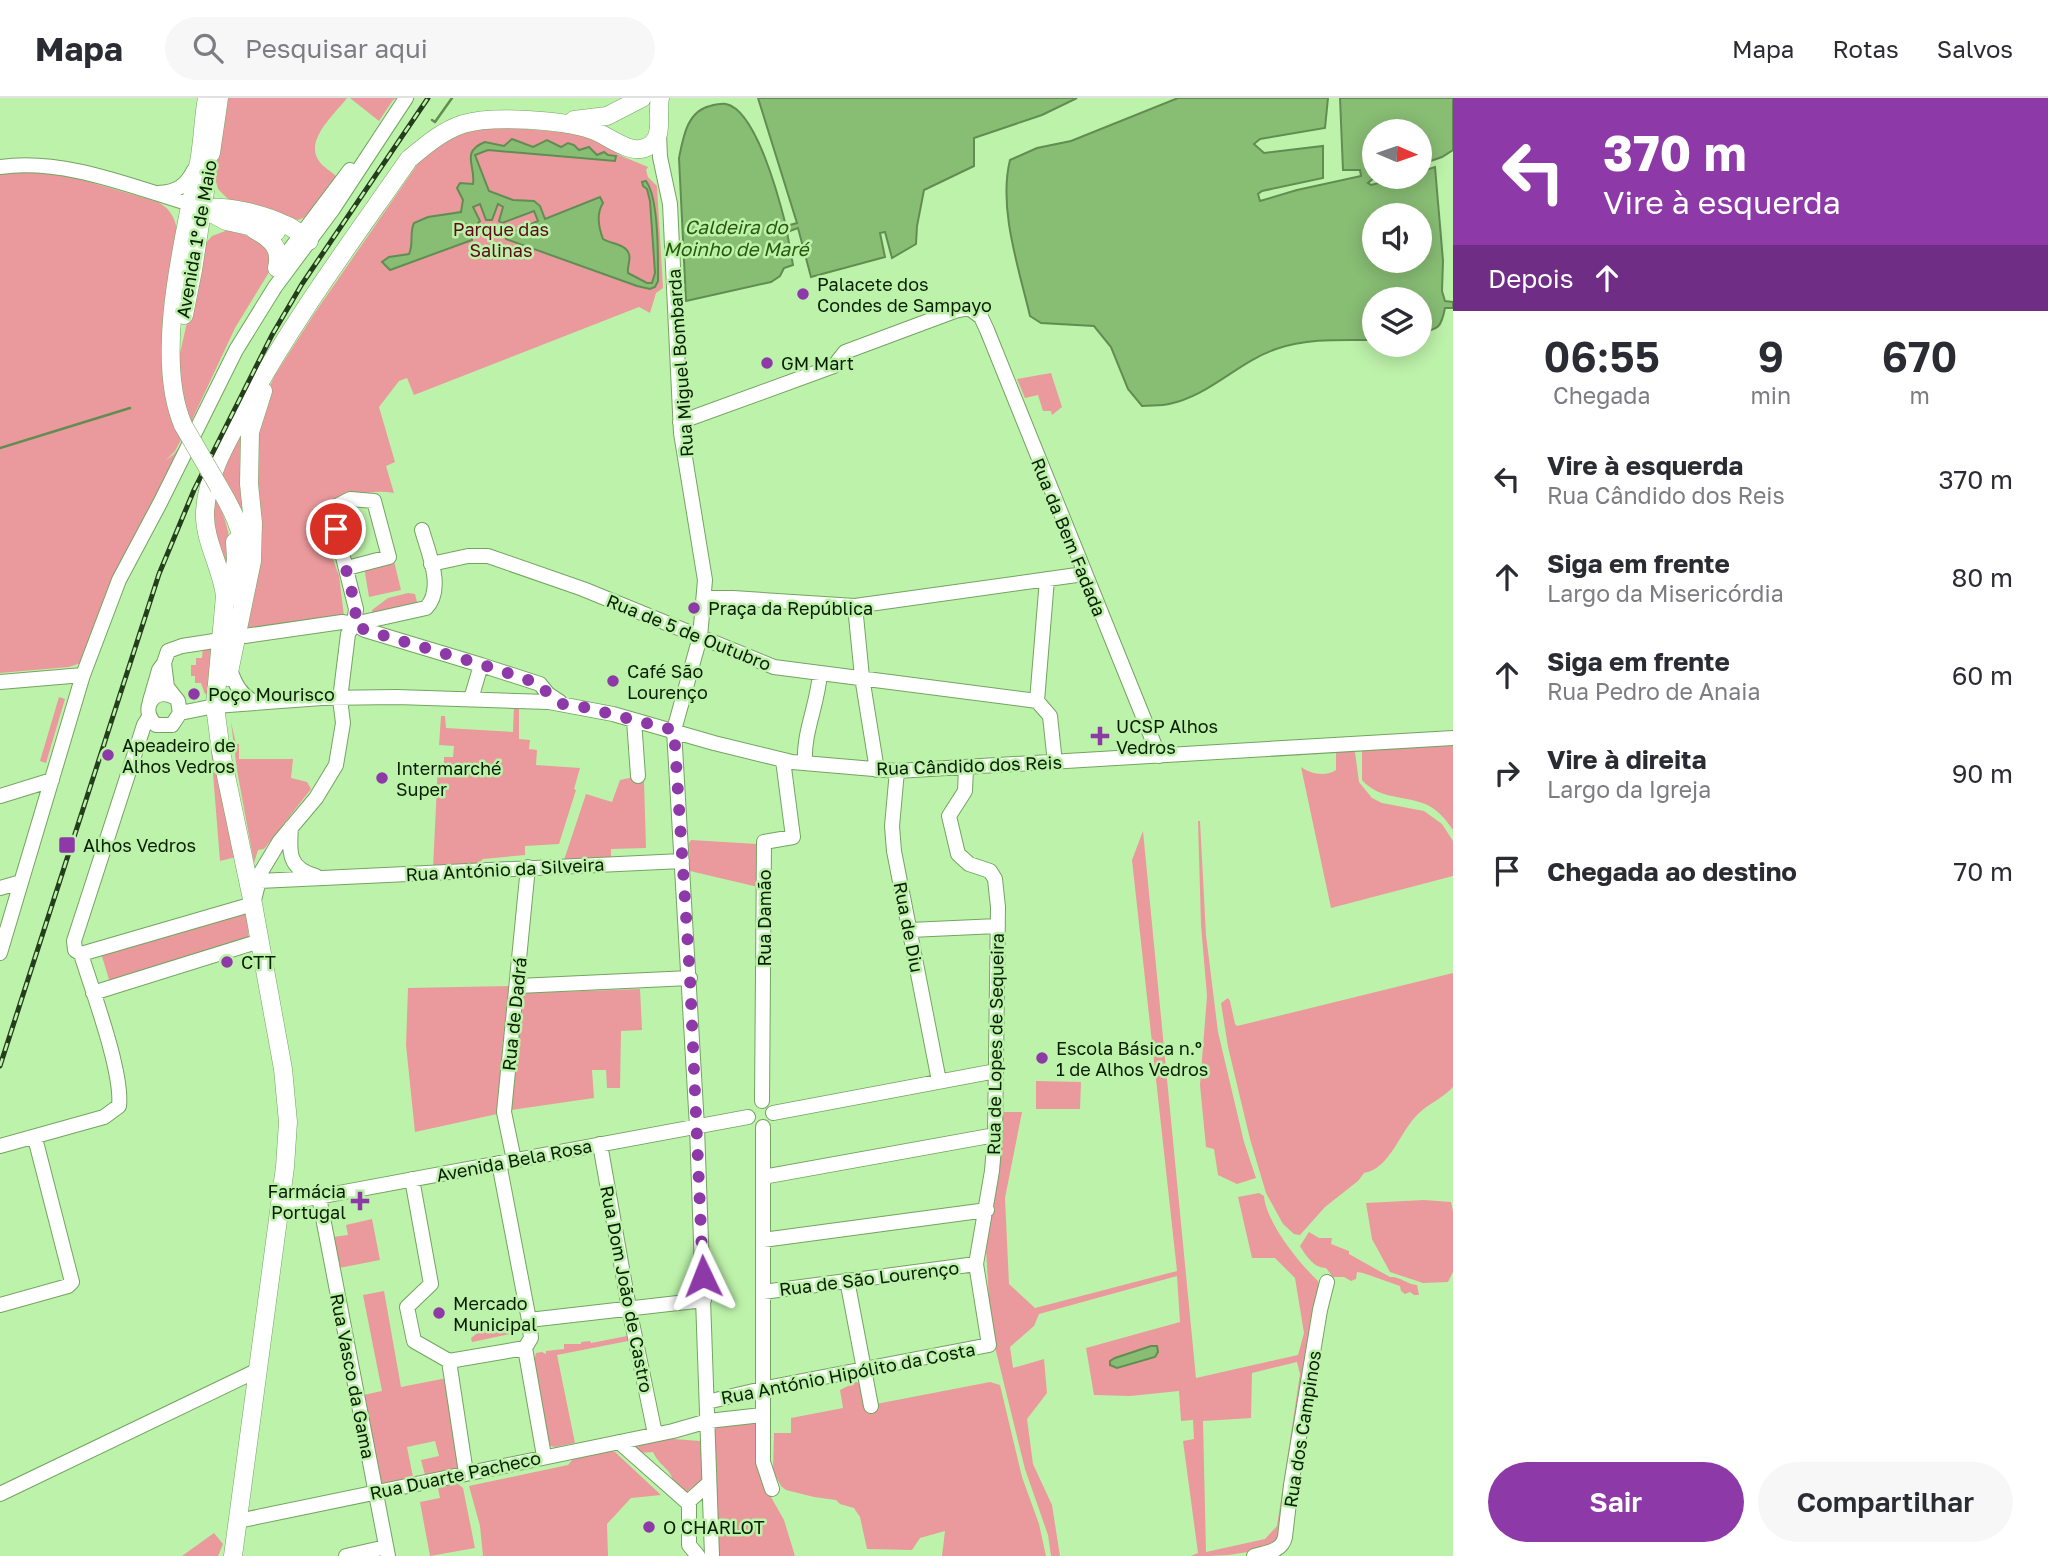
<!DOCTYPE html>
<html lang="pt">
<head>
<meta charset="utf-8">
<style>
	:root { --surface:#fff; --page:#f7f7f7; --text:#2b2b33; --muted:#7c7c81; --line:#e1e1e2; --accent:#8d39a7 }
	body { margin:0; font-family:"Golos Text",sans-serif; background:var(--page); color:var(--text); height:100vh; display:flex; flex-direction:column; font-size:26px; white-space:nowrap }
	* { box-sizing:border-box; margin:0 }
	p { font-size:23px; color:var(--muted) }
	.icon { flex:none; width:38px; height:38px; fill:none; stroke:currentColor; stroke-width:2; stroke-linecap:round; stroke-linejoin:round }
	.map { position:relative; flex:1; overflow:hidden }
	.side { display:flex; flex-direction:column; background:var(--surface); width:595px }
	.side>* { flex:none }
	.hud { background:#8d39a7; color:#fff; overflow:hidden }
	.needle { width:46px; rotate:92deg }
	.fabs { position:absolute; left:1362px; top:21px; display:grid; gap:14px }
	.fabs a { display:grid; place-items:center; width:70px; height:70px; border-radius:50%; background:var(--surface); box-shadow:0 4px 18px #0003; font-size:35px }
	.pin { position:absolute; display:grid; place-items:center; width:60px; height:60px; color:#fff; margin:-30px; border:4px solid #fff; border-radius:50%; box-shadow:0 2px 7px #0007 }
	.me { position:absolute; width:77px; margin:-38px; rotate:358deg; stroke-linejoin:round; filter:drop-shadow(0 0 5px #0008) }
	.turn { display:flex; align-items:center; gap:24px; height:147px; padding:0 35px; font-size:32px }
	.turn .icon { width:91px; height:91px; stroke-width:2.5 }
	.turn b { display:block; font-size:49px; line-height:60px }
	.then { display:flex; align-items:center; height:66px; padding:0 35px; background:#0003; gap:14px; font-size:26px }
	.eta { display:flex; justify-content:space-evenly; align-items:center; height:119px; text-align:center }
	.eta b { font-size:42px; font-weight:600; line-height:49px }
	.button { display:flex; gap:14px; margin-top:auto; padding:14px 35px }
	.button a { flex:1; height:80px; border-radius:42px; background:var(--accent); color:#fff; font-size:28px; font-weight:600; line-height:80px; text-align:center }
	.button a+a { background:var(--page); color:var(--text) }
	ul { padding:0; list-style:none }
	li { display:flex; align-items:center; gap:21px; height:98px; padding:0 35px }
	li div { flex:1 }
	li b { display:block; font-size:26px }
	li em { font-style:normal }
	header { display:flex; align-items:center; gap:42px; box-sizing:border-box; height:98px; padding:0 35px; background:var(--surface); border-bottom:2px solid var(--line) }
	header strong { font-size:33px }
	nav { display:flex; gap:38px; margin-inline-start:auto; font-size:24px }
	.search { width:490px; height:63px; background:var(--page); display:flex; align-items:center; gap:18px; box-sizing:border-box; padding:0 24px; border-radius:38px; color:var(--muted); font-size:26px }
	main { display:flex; flex:1; min-height:0 }
	.map>svg:first-child { display:block }
	.green { fill:#ea9a9d; fill-rule:evenodd }
	.water { fill:#88bd74; stroke:#628d52; stroke-width:2; fill-rule:evenodd }
	.lines { fill:none; stroke-linecap:round; stroke-linejoin:round }
	.stream { stroke:#628d52; stroke-width:2.5 }
	.minor-casing { stroke:#73a460; stroke-width:16 }
	.major-casing { stroke:#73a460; stroke-width:19 }
	.minor { stroke:#fff; stroke-width:14 }
	.major { stroke:#fff; stroke-width:18 }
	.rail-casing { stroke:#243d1c; stroke-width:5 }
	.rail { stroke:#bdf2aa; stroke-width:2.5; stroke-dasharray:8; stroke-linecap:butt }
	.major-bridge-casing { stroke:#73a460; stroke-width:19; stroke-linecap:butt }
	.major-bridge { stroke:#fff; stroke-width:18 }
	.route { stroke:#8d39a7; stroke-width:12; stroke-dasharray:0 21.6 }
	.poi-dot { fill:#8d39a7; stroke:#bdf2aa; stroke-width:2.5 }
	.labels { text-anchor:middle; dominant-baseline:central; stroke-width:5; stroke-linejoin:round; paint-order:stroke }
	.park-label { font-size:18px; fill:#5e081a; stroke:#bdf2aa }
	.street-label { font-size:18px; fill:#0a1e03; stroke:#bdf2aa }
	.poi-label { font-size:18px; fill:#0a1e03; stroke:#bdf2aa; text-anchor:start }
	.water-label { font-size:19px; font-style:italic; fill:#28590e; stroke:#bdf2aa }
</style>
</head>
<body>
<header>
<strong>Mapa</strong>
<div class="search"><svg class="icon" aria-label="search" viewBox="0 0 24 24"><circle cx="10" cy="10" r="6"/><path d="M15 15l6 6"/></svg>Pesquisar aqui</div>
<nav><a>Mapa</a><a>Rotas</a><a>Salvos</a></nav>
</header>
<main>
<div class="map">
<svg width="1453" height="1458" viewBox="0 0 1453 1458">
	<rect width="100%" height="100%" fill="#bdf2aa"/>
	<path class="green" d="M224 0H347C335 16 304 42 319 63 323 69 331 73 336 78L337 81 308 118 298 122 229 102 218 91 215 80Z
		M350 0H397L393 2 379 23Z
		M514 30 582 36 613 52 619 57 648 69 646 72 648 79 657 88 663 190 656 195 650 215 639 209 414 297 407 280 399 283 379 309 395 364 386 368 394 395C364 390 338 402 311 413L316 432 322 430 339 478 344 518 249 530 246 526 253 351 264 301 275 277 314 216 419 64 446 43 462 36 480 31Z
		M22 72 69 78 158 104C169 110 175 119 177 132L163 266 168 309 181 342 175 353 165 363 174 356 182 345 81 565 69 569 0 575V75Z
		M228 132 267 144 271 171 235 230 191 324C182 302 177 280 180 255L205 146 212 138Z
		M1051 275 1062 309 1052 317 1051 313H1043L1038 297 1025 300 1017 281Z
		M248 315 251 435 220 374Z
		M211 394C229 421 232 446 231 477L213 438Z
		M394 463 401 492 369 499 364 469Z
		M408 495 415 496 418 508 372 515V512L388 500Z
		M212 546 213 594 205 596 201 585H195V578H191V567H196V560H202L203 548Z
		M59 599 65 601 46 665 40 663Z
		M514 606 519 607V641L530 642 529 651 537 652 536 667 580 670 574 691 576 692 559 746 525 748V757L483 761 478 766 433 771 438 666H444V659H453L454 648 439 647 441 618H445L446 630 513 634Z
		M208 613 236 759 220 763Z
		M231 624 236 646H239V661H293L291 680 307 684 311 691 264 751 258 752 254 765 237 672Z
		M1453 646V732C1444 719 1435 708 1419 704 1397 697 1378 700 1362 682V651Z
		M1336 652 1355 654 1359 684 1372 700 1382 705 1424 713 1442 726 1453 743V778L1331 810 1301 669C1310 676 1326 679 1336 672Z
		M638 678 644 683 646 750 611 751V761L564 762 586 696 612 704 620 682Z
		M1198 723H1200L1206 837 1218 934 1244 1044 1256 1080 1237 1086 1218 1077 1214 1051 1206 1049 1200 987 1207 898 1201 827Z
		M1143 733 1196 1280 1298 1257 1304 1235 1295 1180 1275 1160H1252L1238 1099 1259 1095 1264 1098C1266 1124 1299 1165 1318 1183L1319 1188 1281 1439C1253 1458 1225 1458 1191 1458L1198 1455 1183 1343 1194 1341 1193 1322 1181 1323 1179 1293 1130 1298 1094 1297 1086 1250 1180 1224 1177 1178 1039 1216 1034 1228 1010 1249 1013 1270 1044 1261 1047 1295 1027 1321 1033 1366 1052 1407 1060 1458H1051L1048 1437 1025 1371 994 1245 989 1202 986 1151 1001 1057V1014H1022L1005 1100 1009 1186 1035 1210 1177 1173 1132 762ZM1297 1264 1300 1276 1277 1428 1265 1441 1206 1454 1203 1323 1251 1320 1252 1275Z
		M691 742 757 746 758 789 690 773 689 745Z
		M246 813 249 842 110 885 101 855Z
		M1453 875V989C1443 1000 1428 1006 1418 1016 1400 1033 1390 1071 1364 1075L1358 1083 1325 1109 1300 1137 1294 1136 1283 1126 1266 1095 1250 1041 1228 949 1221 905 1228 900 1230 903 1235 926 1237 928Z
		M512 888 507 942 502 945 506 954 497 1016 415 1034 406 947 408 890Z
		M640 891 642 932 621 933 620 990H607L606 972H592L594 1000 511 1012 522 897 526 895Z
		M1036 983 1081 984 1080 1011H1036Z
		M1424 1102 1451 1104 1453 1113V1174L1448 1184 1423 1185 1390 1174 1372 1141 1366 1105Z
		M372 1121 380 1162 339 1170 333 1139 348 1137 346 1127Z
		M1309 1134 1319 1140H1332L1331 1146 1349 1153V1156L1390 1179C1400 1178 1406 1186 1417 1187L1419 1197H1414L1410 1194 1405 1196 1401 1193 1400 1188 1363 1175 1357 1174 1356 1181 1351 1183 1344 1179H1333L1326 1170C1314 1170 1306 1158 1300 1148Z
		M384 1193 401 1289 447 1280 460 1370 425 1377 421 1362 439 1358 435 1343 407 1349 413 1379 382 1386 363 1297 382 1293 363 1197Z
		M509 1228 510 1236 472 1244 471 1240 480 1233Z
		M627 1238 628 1243 557 1257 575 1345 555 1349 550 1348 534 1264 536 1255 542 1254 546 1256V1253L564 1251V1246H581V1244L590 1243 591 1245Z
		M856 1284 863 1286 876 1306 990 1284 1000 1287 1022 1379 1039 1426 1046 1458H942L945 1433 920 1440 912 1452 867 1451 860 1419 854 1410 840 1406 836 1402 814 1399 786 1392 781 1388 773 1373 774 1335H791V1320L843 1310 840 1292Z
		M755 1322V1354L760 1373 767 1392 784 1422 795 1458H717L714 1333 716 1330Z
		M661 1340 700 1343 702 1346 703 1381 685 1395 674 1389C673 1370 660 1370 653 1354L639 1355 634 1347Z
		M611 1353 615 1354 661 1397 631 1400 607 1426 608 1458H483L480 1428 469 1388 568 1367 574 1360Z
		M458 1386 463 1390 475 1450 430 1458 420 1404 440 1400 438 1390Z
		M214 1435 223 1446 218 1458H182Z"/>
	<path class="water" d="M758 0H1077L1042 17 974 40V68L924 92 917 128 916 146 892 160 885 134 880 135 885 159 811 179 798 130 787 134 793 167 784 170 780 178 771 184 686 203 679 60C683 40 687 13 710 8 713 7 722 5 726 6 756 12 779 100 786 128L797 125Z
		M1178 0H1328L1325 30 1260 41 1254 46 1264 55 1323 48V80L1262 93 1258 96 1260 103 1297 92 1361 78 1360 72H1343L1340 0H1453V52L1442 59 1419 67V33H1374L1375 79 1368 85 1371 87 1402 79H1419V74L1435 69 1443 163 1442 193 1445 203 1453 204V210H1445C1441 230 1439 231 1419 235V201H1374V242C1341 242 1308 240 1276 251 1238 264 1209 298 1169 306 1161 308 1151 307 1142 308L1128 291 1111 249 1094 228 1041 225 1030 218C1019 171 998 110 1010 62L1037 50 1071 43ZM1374 117H1419V163H1374Z
		M512 41 533 49 547 42 561 49 568 45 574 47 579 52 589 49 597 57 604 54 608 57 616 58 615 63 488 52 475 57 489 93 513 102 534 103 540 108 545 121 600 99 603 105C596 116 598 128 603 141 611 146 626 146 629 156 631 162 627 168 628 175L647 185H652L655 175 650 103 647 91 643 88 642 84 646 83C659 101 658 159 658 183L655 189 650 191 637 188 506 141V137L538 123 534 113 502 125 499 123 503 109 498 106 492 122H486L480 106 473 109 480 123 474 129 459 124 457 131 472 136V142L390 172 382 164 389 159 409 156C414 146 409 135 414 125L428 119 461 114 463 102 457 90 460 85 473 86C476 68 460 54 485 44L504 48Z
		M1151 1248H1157L1158 1254 1155 1259 1117 1270 1110 1267V1263L1115 1260Z"/>
	<g class="lines">
		<path class="stream" d="M432 22 435 24 452 0
			M0 350 130 310"/>
		<defs>
			<path id="minor" d="M659 35 660 59 670 106 681 335 705 482 700 539 674 632 697 1029 712 1458
				M0 69C63 60 130 88 190 106
				M158 95C177 94 186 88 194 72
				M276 170 350 72
				M680 324 834 268 845 254 955 213 969 210 981 219 987 232 1159 658
				M431 466 468 458H488L583 491 774 569 1037 603
				M704 500H733L855 508 1084 476
				M855 508 862 579 877 672
				M354 526 365 532 481 567
				M245 538 342 524 354 526 426 510C445 491 428 454 422 432
				M164 565 168 553 182 548 214 543
				M229 569C235 586 240 597 256 605
				M0 584 83 577
				M471 601 481 567 540 586 548 596 560 604
				M150 603 159 572 164 565 167 589 178 603 180 615 172 627H156C139 612 153 588 174 599
				M1037 603 1047 481
				M1037 603 1050 618 1055 665
				M180 615 215 608 322 600 397 599 549 604 613 616 714 645 792 664 897 673 1453 640
				M634 622 638 678
				M805 665C803 634 818 606 820 575
				M897 673 892 728 894 753 939 983
				M0 698 52 682
				M291 729C289 754 288 771 316 778
				M259 783 682 763
				M0 790 21 784
				M910 832 998 828
				M0 855 83 577 119 482 160 405 236 252 275 189 333 111 406 0
				M81 856 253 806 261 774 279 744 316 700 336 667 343 625 340 601 348 536 354 526 356 511 331 411 350 401 374 403 389 459 347 470
				M518 888 690 880
				M93 895 260 843
				M762 1003 764 744 793 739 783 662
				M773 1015 996 973
				M763 1029V1364L772 1391
				M600 1046 629 1210 655 1336
				M0 1048 104 1019 119 1008C123 974 92 892 81 856L75 852 74 843 144 627 149 619
				M514 1062 504 1014 528 769
				M499 1065 529 1222 531 1240 525 1250
				M763 1079 995 1037
				M412 1081 431 1186 407 1209 414 1243 449 1263 525 1250
				M319 1099 388 1458
				M280 1106 748 1019
				M763 1142 987 1112
				M847 1182 871 1308
				M763 1194 976 1166
				M0 1207 68 1188 72 1184 35 1040
				M529 1222 704 1202
				M525 1250 544 1358
				M449 1263 466 1375
				M707 1304 762 1291 989 1247 976 1166 992 1073 995 1037 998 809 995 781 990 773 969 766 958 756 949 718 965 693 966 670
				M619 1344 688 1405
				M0 1396 258 1272
				M238 1423 673 1333 708 1323 762 1317
				M346 1458 386 1449
				M698 1458 689 1447V1403L709 1385
				M1254 1458C1268 1454 1282 1453 1285 1439L1291 1387 1320 1212 1327 1184"/>
			<path id="major" d="M574 22 607 18 642 0
				M211 55 219 0
				M202 110C227 107 263 116 286 127 295 130 301 138 309 143
				M204 111 226 123 276 134
				M255 132C271 141 282 150 277 170
				M184 217 193 172 205 93
				M183 327C153 257 185 138 199 64 203 43 203 21 207 0
				M219 389C232 411 243 432 244 458
				M231 499 236 461 235 444
				M228 579 252 463 253 425 249 386 250 334 263 293
				M233 1458 285 1069 288 1024 283 971 253 806 221 654 215 608 225 498C222 470 204 443 205 415 206 378 228 342 245 311 292 223 352 143 409 61 426 47 442 33 463 26 493 17 563 22 592 32 608 37 630 58 647 49 666 40 656 16 660 0"/>
		</defs>
		<use href="#minor" class="minor-casing"/>
		<use href="#major" class="major-casing"/>
		<use href="#minor" class="minor"/>
		<use href="#major" class="major"/>
		<defs>
			<path id="rail" d="M0 968 159 476 194 392 272 237 302 186 428 0"/>
		</defs>
		<use href="#rail" class="rail-casing"/>
		<use href="#rail" class="rail"/>
		<defs>
			<path id="major-bridge" d="M183 327 219 389"/>
		</defs>
		<use href="#major-bridge" class="major-bridge-casing"/>
		<use href="#major-bridge" class="major-bridge"/>
	</g>
	<g class="lines">
		<path class="route" d="M336 431 356 511 354 526 365 532 490 569 540 586 548 596 563 606 583 609 674 632 690 880 703 1178"/>
	</g>
	<g class="poi-dot">
		<circle cx="803" cy="196" r="7"/>
		<circle cx="767" cy="265" r="7"/>
		<circle cx="694" cy="510" r="7"/>
		<circle cx="613" cy="583" r="7"/>
		<circle cx="194" cy="596" r="7"/>
		<path d="M1096.5 627.5h7v7h7v7h-7v7h-7v-7h-7v-7h7z"/>
		<circle cx="108" cy="657" r="7"/>
		<circle cx="382" cy="680" r="7"/>
		<rect x="58" y="738" width="18" height="18" rx="3.5"/>
		<circle cx="227" cy="864" r="7"/>
		<circle cx="1042" cy="960" r="7"/>
		<path d="M356.5 1092.5h7v7h7v7h-7v7h-7v-7h-7v-7h7z"/>
		<circle cx="439" cy="1215" r="7"/>
		<circle cx="649" cy="1429" r="7"/>
	</g>
	<g class="labels">
		<g class="park-label">
			<text x="501" y="131">Parque das<tspan x="501" dy="21">Salinas</tspan></text>
		</g>
		<g class="street-label">
			<text transform="translate(196 141) rotate(-80)">Avenida 1º de Maio</text>
			<text transform="translate(680 265) rotate(-94)">Rua Miguel Bombarda</text>
			<text transform="translate(1069 439) rotate(68)">Rua da Bem Fadada</text>
			<text transform="translate(689 534) rotate(22)">Rua de 5 de Outubro</text>
			<text transform="translate(969 667) rotate(-2)">Rua Cândido dos Reis</text>
			<text transform="translate(505 771) rotate(-3)">Rua António da Silveira</text>
			<text transform="translate(764 820) rotate(-90)">Rua Damão</text>
			<text transform="translate(909 829) rotate(79)">Rua de Diu</text>
			<text transform="translate(514 916) rotate(-84)">Rua de Dadrá</text>
			<text transform="translate(995 946) rotate(-89)">Rua de Lopes de Sequeira</text>
			<text transform="translate(514 1062) rotate(-11)">Avenida Bela Rosa</text>
			<text transform="translate(869 1180) rotate(-7)">Rua de São Lourenço</text>
			<text transform="translate(627 1191) rotate(79)">Rua Dom João de Castro</text>
			<text transform="translate(848 1275) rotate(-11)">Rua António Hipólito da Costa</text>
			<text transform="translate(353 1278) rotate(79)">Rua Vasco da Gama</text>
			<text transform="translate(1302 1331) rotate(-81)">Rua dos Campinos</text>
			<text transform="translate(455 1377) rotate(-12)">Rua Duarte Pacheco</text>
		</g>
		<g class="poi-label">
			<text x="817" y="186">Palacete dos<tspan x="817" dy="21">Condes de Sampayo</tspan></text>
			<text x="781" y="265">GM Mart</text>
			<text x="708" y="510">Praça da República</text>
			<text x="627" y="573">Café São<tspan x="627" dy="21">Lourenço</tspan></text>
			<text x="208" y="596">Poço Mourisco</text>
			<text x="1116" y="628">UCSP Alhos<tspan x="1116" dy="21">Vedros</tspan></text>
			<text x="122" y="647">Apeadeiro de<tspan x="122" dy="21">Alhos Vedros</tspan></text>
			<text x="396" y="670">Intermarché<tspan x="396" dy="21">Super</tspan></text>
			<text x="83" y="747">Alhos Vedros</text>
			<text x="241" y="864">CTT</text>
			<text x="1056" y="950">Escola Básica n.º<tspan x="1056" dy="21">1 de Alhos Vedros</tspan></text>
			<text x="346" y="1093" text-anchor="end">Farmácia<tspan x="346" dy="21">Portugal</tspan></text>
			<text x="453" y="1205">Mercado<tspan x="453" dy="21">Municipal</tspan></text>
			<text x="663" y="1429">O CHARLOT</text>
		</g>
		<g class="water-label">
			<text x="736" y="128">Caldeira do<tspan x="736" dy="22">Moinho de Maré</tspan></text>
		</g>
	</g>
</svg>
<div class="fabs">
<a><svg class="needle" viewBox="-14 -14 28 28"><path d="M0-13l5 13h-10z" fill="#e53935"/><path d="M0 13l5-13h-10z" fill="#7c7c81"/></svg></a>
<a><svg class="icon" aria-label="sound" viewBox="0 0 24 24"><path d="M4 9h4l5-4v14l-5-4H4zM17 9q2 3 0 6"/></svg></a>
<a><svg class="icon" aria-label="layers" viewBox="0 0 24 24"><path d="M12 4l9 5-9 5-9-5zM3 14l9 5 9-5"/></svg></a>
</div>
<div class="pin" style="left:336px;top:431px;background:#d93025"><svg class="icon" aria-label="arrive" viewBox="0 0 24 24"><path d="M6 21V4h12l-3 4 3 4H6"/></svg></div>
<svg class="me" style="left:703px;top:1178px" viewBox="-20 -20 40 40"><path d="M0-17L14 15 0 8-14 15z" fill="#8d39a7" stroke="#fff" stroke-width="4"/></svg>
</div>
<section class="side">
<div class="hud">
<div class="turn"><svg class="icon" aria-label="left" viewBox="0 0 24 24"><path d="M17 20v-9H6M10 6l-5 5 5 5"/></svg><div><b>370 m</b>Vire à esquerda</div></div>
<div class="then">Depois<svg class="icon" aria-label="ahead" viewBox="0 0 24 24"><path d="M12 20V5M6 11l6-6 6 6"/></svg></div>
</div>
<div class="eta">
<div><b>06:55</b><p>Chegada</p></div>
<div><b>9</b><p>min</p></div>
<div><b>670</b><p>m</p></div>
</div>
<ul>
<li><svg class="icon" aria-label="left" viewBox="0 0 24 24"><path d="M17 20v-9H6M10 6l-5 5 5 5"/></svg><div><b>Vire à esquerda</b><p>Rua Cândido dos Reis</p></div><em>370 m</em></li>
<li><svg class="icon" aria-label="ahead" viewBox="0 0 24 24"><path d="M12 20V5M6 11l6-6 6 6"/></svg><div><b>Siga em frente</b><p>Largo da Misericórdia</p></div><em>80 m</em></li>
<li><svg class="icon" aria-label="ahead" viewBox="0 0 24 24"><path d="M12 20V5M6 11l6-6 6 6"/></svg><div><b>Siga em frente</b><p>Rua Pedro de Anaia</p></div><em>60 m</em></li>
<li><svg class="icon" aria-label="right" viewBox="0 0 24 24"><path d="M7 20v-9h11M14 6l5 5-5 5"/></svg><div><b>Vire à direita</b><p>Largo da Igreja</p></div><em>90 m</em></li>
<li><svg class="icon" aria-label="arrive" viewBox="0 0 24 24"><path d="M6 21V4h12l-3 4 3 4H6"/></svg><div><b>Chegada ao destino</b></div><em>70 m</em></li>
</ul>
<div class="button"><a>Sair</a><a>Compartilhar</a></div>
</section>
</main>
</body>
</html>
